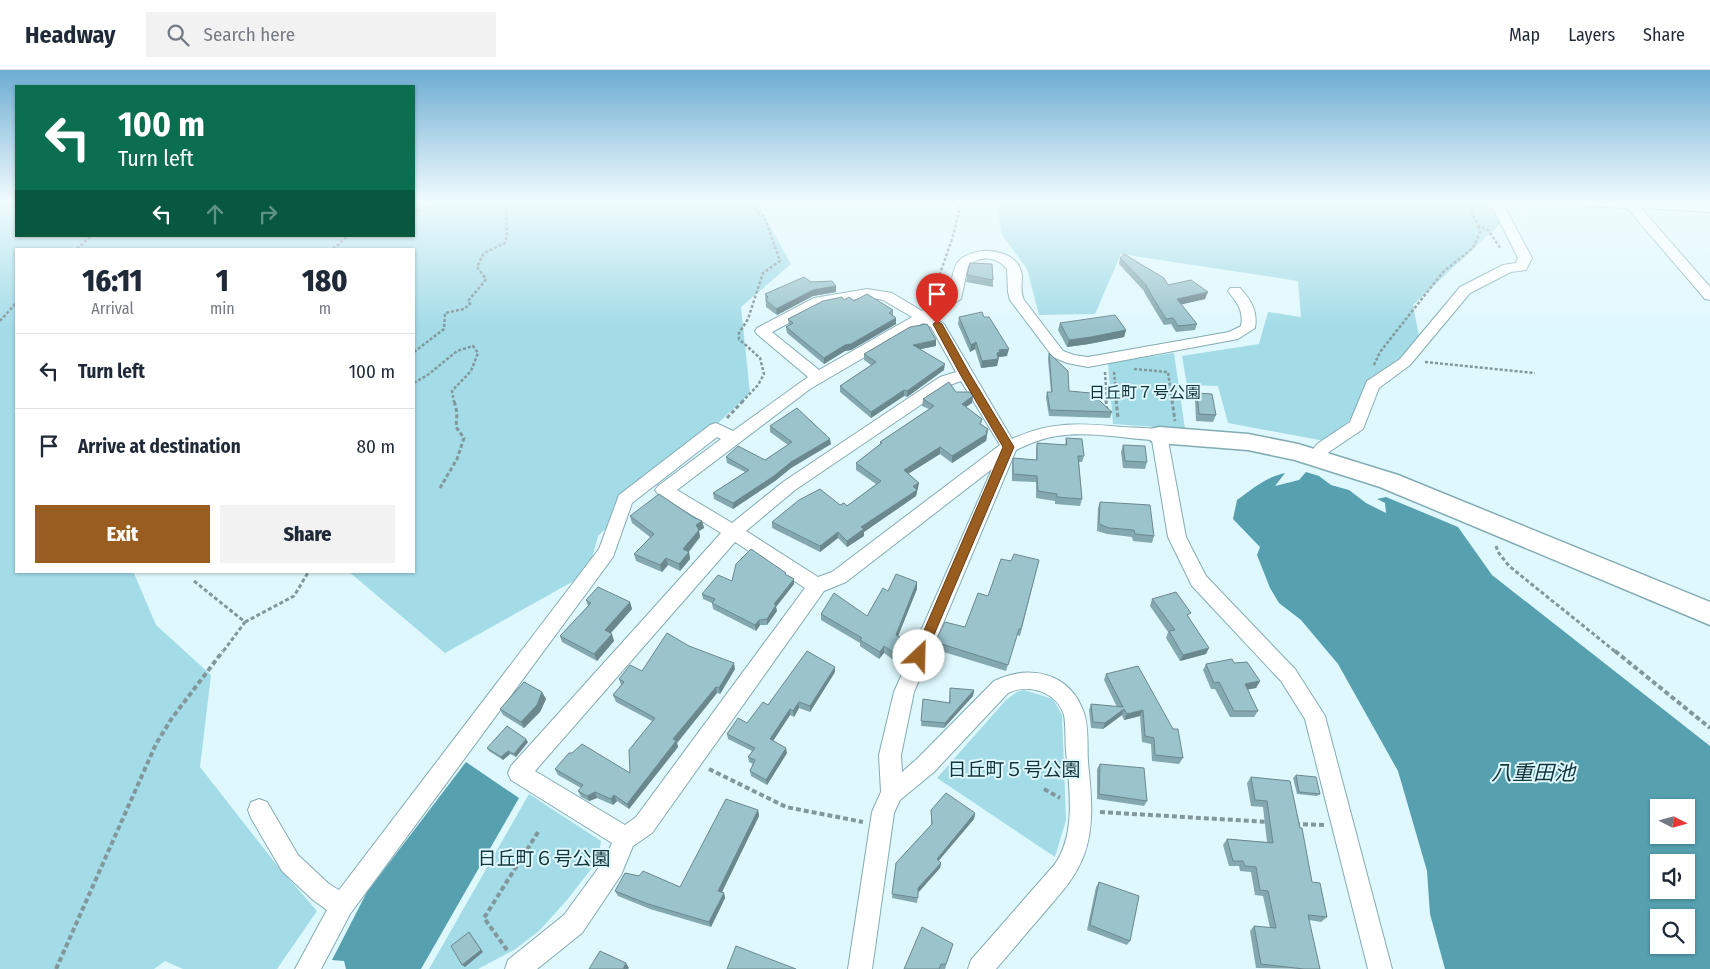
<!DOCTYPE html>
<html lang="en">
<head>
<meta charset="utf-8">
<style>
	:root { --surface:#fff; --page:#f2f2f3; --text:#1f2937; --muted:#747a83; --line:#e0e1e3; --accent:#995e1f }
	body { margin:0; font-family:"Fira Sans Condensed","Noto Sans JP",sans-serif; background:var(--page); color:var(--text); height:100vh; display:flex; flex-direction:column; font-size:19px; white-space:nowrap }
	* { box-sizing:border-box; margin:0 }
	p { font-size:16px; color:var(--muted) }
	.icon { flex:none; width:28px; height:28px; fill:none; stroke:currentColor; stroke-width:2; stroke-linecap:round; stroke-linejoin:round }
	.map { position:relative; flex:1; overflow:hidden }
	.panel { position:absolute; left:15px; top:178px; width:400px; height:325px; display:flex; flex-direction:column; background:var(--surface); border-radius:0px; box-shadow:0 1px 4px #0004 }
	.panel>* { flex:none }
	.banner { position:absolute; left:15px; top:15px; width:400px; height:152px; border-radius:0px; box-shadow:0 1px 4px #0004; background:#0b6e4f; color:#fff; overflow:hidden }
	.needle { width:32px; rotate:96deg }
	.controls { position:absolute; left:1650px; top:729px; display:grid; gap:10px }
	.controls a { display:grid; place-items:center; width:45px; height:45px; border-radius:0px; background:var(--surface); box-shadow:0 1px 4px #0004; font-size:25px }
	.pin { position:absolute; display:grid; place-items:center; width:42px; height:42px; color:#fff; margin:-51px -21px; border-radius:50% 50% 50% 0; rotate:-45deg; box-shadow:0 0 5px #0007 }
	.pin .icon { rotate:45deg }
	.me { position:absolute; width:55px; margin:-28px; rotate:24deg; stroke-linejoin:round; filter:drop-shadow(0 0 4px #0008) }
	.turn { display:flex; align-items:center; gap:18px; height:105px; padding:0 20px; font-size:22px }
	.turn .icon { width:65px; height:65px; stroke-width:2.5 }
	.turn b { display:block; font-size:35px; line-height:42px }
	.lanes { display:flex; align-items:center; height:48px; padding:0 20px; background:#0003; justify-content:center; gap:25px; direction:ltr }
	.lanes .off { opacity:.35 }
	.eta { display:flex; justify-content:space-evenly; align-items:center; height:85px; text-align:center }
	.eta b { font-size:30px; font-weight:800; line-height:35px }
	.primary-button { display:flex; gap:10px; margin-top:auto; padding:10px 20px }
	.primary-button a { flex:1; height:58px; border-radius:0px; background:var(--accent); color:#fff; font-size:20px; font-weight:800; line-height:58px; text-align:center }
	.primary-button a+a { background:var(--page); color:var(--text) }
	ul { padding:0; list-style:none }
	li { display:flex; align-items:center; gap:15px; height:75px; padding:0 20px; border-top:1px solid var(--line) }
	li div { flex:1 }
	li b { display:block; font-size:19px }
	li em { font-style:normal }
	header { display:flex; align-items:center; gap:30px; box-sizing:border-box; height:70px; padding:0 25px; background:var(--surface); border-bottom:1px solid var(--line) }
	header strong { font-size:24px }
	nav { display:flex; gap:28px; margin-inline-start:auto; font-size:18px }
	.search { width:350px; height:45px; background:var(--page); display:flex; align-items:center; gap:12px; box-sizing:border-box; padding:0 18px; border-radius:0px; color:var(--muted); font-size:19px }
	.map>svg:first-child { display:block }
	.green { fill:#a3dbe7 }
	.water { fill:#56a0b0; fill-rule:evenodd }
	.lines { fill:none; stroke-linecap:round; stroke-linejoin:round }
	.street-casing { stroke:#83abb3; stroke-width:2 }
	.secondary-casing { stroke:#83abb3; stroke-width:3 }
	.path-far2 { stroke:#82979b; stroke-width:2.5; stroke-dasharray:3 2; stroke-linecap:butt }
	.path-far1 { stroke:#82979b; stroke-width:3; stroke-dasharray:4 2.5; stroke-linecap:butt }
	.path { stroke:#82979b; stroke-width:4; stroke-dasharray:5 3; stroke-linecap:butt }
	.street { fill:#fff; fill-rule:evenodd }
	.secondary { fill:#fff; fill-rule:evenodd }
	.wall { fill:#84a8af }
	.shaded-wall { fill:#6c888f }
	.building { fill:#9ac3cc; stroke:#6c888f }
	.route { fill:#995e1f; stroke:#633d14 }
	.labels { text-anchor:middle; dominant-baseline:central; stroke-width:4; stroke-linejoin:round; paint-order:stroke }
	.park-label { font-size:16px; fill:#11353d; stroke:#dff8fd }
	.near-park-label { font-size:19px; fill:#11353d; stroke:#dff8fd }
	.near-water-label { font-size:21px; font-style:italic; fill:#11353d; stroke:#dff8fd }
</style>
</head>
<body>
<header>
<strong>Headway</strong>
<div class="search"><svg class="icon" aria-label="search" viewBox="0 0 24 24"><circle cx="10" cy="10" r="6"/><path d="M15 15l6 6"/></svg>Search here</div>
<nav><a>Map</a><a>Layers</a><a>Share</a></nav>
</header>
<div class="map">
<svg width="1710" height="899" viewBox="0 0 1710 899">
	<rect width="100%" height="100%" fill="#dff8fd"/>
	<path class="green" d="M0 132H16V166H414V132H757L791 194 741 237 750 323 598 466 588 503 445 583 348 501H414V179H16V501H133L156 555 211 605 200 697 276 794 317 841 277 899H183L165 891 154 899H0Z
		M997 132H1486L1502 152 1413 235 1420 271 1330 372 1228 353 1218 316 1187 315 1182 286 1259 274 1268 242 1301 247 1298 211 1121 184 1095 244 1039 245 1027 199 1001 163Z
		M1174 283 1185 359 1113 354 1108 293Z
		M1024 620 1053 629 1062 645 1066 750 1055 787 937 708 1006 630 1017 622Z
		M529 724 601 771 598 790 567 830 539 861 514 880 478 899H429Z"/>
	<path class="water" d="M1306 402 1319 406 1331 415 1349 420 1366 433 1386 443 1385 433 1377 429 1386 427 1458 457 1492 505 1710 676V899H1445L1430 844 1427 801 1398 701 1338 594 1301 550 1279 533 1270 518 1257 485 1260 477 1233 449 1237 430C1252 419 1266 407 1285 403L1275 416 1299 410ZM1659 738H1686V765H1659ZM1659 792H1686V820H1659ZM1659 848H1686V875H1659Z
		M466 692 519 728 421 899H346L344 891 332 890 367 822Z"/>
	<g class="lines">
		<defs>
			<path id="street" d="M1490 132H1502L1532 188 1526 200 1511 202 1470 223 1410 295 1379 318 1363 359 1329 382 1321 392 1315 394 1309 392 1307 388 1317 374 1350 352 1367 311 1400 289 1460 217 1503 195 1516 193 1518 188Z
				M1577 132 1710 134V142L1641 138 1710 217V230L1705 229 1627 138 1583 136Z
				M981 181C997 180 1020 185 1022 206 1022 214 1020 222 1024 230L1063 281 1074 285 1088 287 1229 262 1241 256C1244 240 1237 233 1228 221L1230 218H1240C1251 230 1258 241 1255 258L1238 269 1088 297 1067 293 1053 287 1010 230 1008 222 1007 199C997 186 980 185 968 196L961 229 933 247 944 254 1012 369C1051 351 1081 353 1122 357 1136 358 1151 357 1165 361L1167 365 1186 467 1206 506 1295 599 1325 646 1392 899H1368L1305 649 1281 611 1192 516 1168 467 1152 370C1121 368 1088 361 1057 366 1042 368 1029 374 1016 380L914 622 901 685 902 702 918 688 994 611C1029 594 1070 602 1084 643 1089 658 1087 676 1088 692 1091 723 1095 755 1084 785 1075 809 1059 825 1043 844 1027 862 1012 881 996 899H968L971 890 1055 794C1077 762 1069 716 1066 680 1065 668 1066 656 1064 645 1057 622 1029 613 1008 623L934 702 900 730 894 743 872 899H848L872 742 881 722 879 685 894 622 992 399 846 512 824 521 652 763 633 776 621 805 582 863 537 899H505L508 890 564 845 605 789 612 773 511 710 508 703 511 696 721 463 658 424 655 420 658 416 721 369 717 367 632 433 613 487 350 844 321 899H295L327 840 313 830 282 801 251 748 248 740 251 732 259 729 267 732 298 785 329 814 339 820 599 479 619 425 710 355 716 353 733 361 808 307 757 264 755 261 757 258 814 228 867 219 892 223 922 241 948 227C956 201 948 188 981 181ZM867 227 883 230 912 247 819 300 772 262 823 235ZM923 253 931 257 956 302 940 307 783 412 732 453 677 420 810 319ZM961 311 1000 375 832 502 818 507 746 461 795 420 950 315ZM735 472 805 518 636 747 625 755 535 701Z"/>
			<path id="secondary" d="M1159 357 1248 364 1298 374 1398 405 1710 532V555L1380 417 1295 390 1248 380 1159 373 1151 371 1147 365 1151 359Z"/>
		</defs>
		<use href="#street" class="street-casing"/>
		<use href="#secondary" class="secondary-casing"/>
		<path class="path-far2" d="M1467 132 1478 155 1488 160 1501 179
			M414 142 442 132
			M77 179 91 166
			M333 179 348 166
			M933 224 953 166 961 132
			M0 251 16 233
			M414 282 444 259 445 243 464 239 470 234 468 231 484 212 486 209 477 197 484 183 505 173 507 166 506 135 509 132
			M1425 292 1535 303
			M1374 295 1380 282 1443 202 1473 178 1480 162 1478 155
			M1134 299 1168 302 1172 332
			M1105 302 1107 332
			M1114 302 1117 332
			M414 313 429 304 457 281 473 276 478 283 471 301 452 321 454 332
			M742 332 758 315 764 304 760 288 739 269V263L748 249 763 203 780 191 764 146 758 143 751 132"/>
		<path class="path-far1" d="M1106 330 1107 341
			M1116 330 1118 348
			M1172 330 1175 351
			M727 348 744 330
			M440 418 457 389 464 368 456 357 457 343 454 330
			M1496 476 1498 482 1509 496 1617 583
			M194 511 245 552 222 583
			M245 552 294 526 309 501"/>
		<path class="path" d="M1615 581 1710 658
			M709 699 786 737 863 752
			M1044 719 1060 728
			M1100 742 1269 752
			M1295 754 1324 755
			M507 880 484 848 538 762
			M56 899 156 674 172 648 223 581"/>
		<use href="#street" class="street"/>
		<use href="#secondary" class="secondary"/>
	</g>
	<path class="wall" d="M1120 188 1168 215 1205 229 1181 234 1197 254 1195 260 1176 262 1171 254 1164 255 1144 222V221L1119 194Z
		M967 205 993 210V217L966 212Z
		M811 212 836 216V222L813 226 777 245 766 237 765 224Z
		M844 230 854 231 893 240V245L896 248V254L851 280 845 281 824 294 787 263 786 257 789 255 788 249Z
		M959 247H984L1007 286 999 287 997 296 981 298 975 279 970 282 958 254Z
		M1060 253 1126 260 1124 267 1089 274 1067 277 1058 260Z
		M936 276 920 279 944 300 907 327 904 326 871 348 840 322V316L871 295 864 290V284Z
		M1049 283 1069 321 1112 342 1110 348 1049 346 1046 328 1047 322H1051L1048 289Z
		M956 322 973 326 972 333 966 337 982 349 981 354 988 359 986 371 952 393 940 384 908 404 919 413 916 426 864 462V466L847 477 838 468 820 482 772 458V452L840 435 847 436 876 414 856 400V393L880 374V372L929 339 922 336 923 329Z
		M1197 323 1216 345 1213 352 1196 351 1195 330Z
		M770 356 831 374 791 398 775 411 733 439 714 429 713 423 745 402 727 393 726 387 765 390 788 375 770 362Z
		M1066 368 1084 386 1082 392H1079L1082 429 1080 436 1055 434V431L1036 428V412L1012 411V394L1013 388 1036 390V380L1037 373 1065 375Z
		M1123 375 1147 392 1145 399 1123 398 1121 382Z
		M1100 432 1154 466 1152 473 1133 471 1132 467 1107 464 1097 461 1098 438Z
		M630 446 693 447 702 451 704 458 699 461 700 467 689 482 690 489 680 501 668 495 662 502 636 491 634 484 650 467 632 453Z
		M1039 490 1020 566 1017 565 1006 601 934 579 935 572 965 557 988 526 1011 491Z
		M787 505 794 509V514L776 537 777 541 767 555H760L756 561 713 539 712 533 703 529 702 524 732 511Z
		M917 519 898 566 906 578 895 591 884 583 879 589 860 576V573L821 550V544L867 546 888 521Z
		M1152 529 1189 547 1206 584 1180 591 1166 568 1168 562 1150 536Z
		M586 530 630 532 632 539 611 563 614 571 597 591 562 572 560 566 588 536Z
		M689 576 735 599 720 624 717 623 677 673 678 677 629 739 617 731 613 735 597 728 589 731 581 727 578 721 581 718 558 705 555 699 630 703 652 651 616 632 613 625 621 615 619 609 642 601Z
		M1234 593 1260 611 1256 618 1248 619 1258 641 1254 647H1230L1215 619H1211L1203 600 1206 594Z
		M1138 596 1183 688 1179 694 1152 691 1151 674 1142 672 1140 646 1124 650 1122 645 1103 659 1091 658 1089 640 1091 634 1117 637 1104 610 1106 604Z
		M835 602 810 642 799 638 794 647 790 645 773 671 787 683 767 715 751 706 750 701 753 694 749 692 748 687 752 681 728 669 727 664 747 653 768 635Z
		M950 618 974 620 973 626 944 658 921 656 923 629 949 633Z
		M546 629 540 642 524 658 503 645 500 639Z
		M528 672 516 687 510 684 503 690 489 681 487 678Z
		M1100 694 1147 731 1144 736 1097 729V699Z
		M1296 705 1320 724 1317 726 1297 724 1293 708Z
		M1251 707 1290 711 1312 812 1327 847 1321 852 1309 850 1320 899 1256 898 1250 861 1254 856 1270 858 1263 826 1255 825 1251 802 1240 801 1239 796H1229L1223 775 1227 769 1267 772 1263 737 1251 736 1247 713Z
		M758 740 759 746 722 822 724 823 725 828 711 857 650 839 618 826 615 821 680 817Z
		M931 740 975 743 974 749 938 791 941 793 940 798 918 822 917 833 892 828 896 793 931 755Z
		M1099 812 1130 871 1127 875 1087 860 1096 817Z
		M953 874 945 899H904Z"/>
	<path class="shaded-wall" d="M836 216V222L813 226 777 245 776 239 813 220Z
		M1208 222 1205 229 1175 236 1177 229Z
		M896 248V254L851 280 845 281 824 294V288L845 275Z
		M1126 260 1124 267 1089 274 1067 277 1069 270Z
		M936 270V276L912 281 913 275Z
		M976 272 975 279 970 282 971 275Z
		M1009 279 1007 286 999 287 997 296 981 298 982 291 997 283 999 280Z
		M945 294 944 300 907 327V321Z
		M904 320V326L871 348V342Z
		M973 326 972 333 961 340 962 334Z
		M988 359 986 371 952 393V386L986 362Z
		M830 369 831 374 791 398 775 411 733 439V433L791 392Z
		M940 377V384L903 407 904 400Z
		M919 413 916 426 864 462V466L847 477V471L861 457Z
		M702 451 704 458 699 461 700 467 685 486 683 479 696 455Z
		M838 462V468L820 482V476Z
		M689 482 690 489 680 501 679 494Z
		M666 488 668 495 662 502 660 495Z
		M794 509V514L776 537 777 541 767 555V549L774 534Z
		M917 512V519L896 571V565Z
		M630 532 632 539 607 567 605 560Z
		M759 550 760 555 756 561 755 555Z
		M612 564 614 571 597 591 594 584Z
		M907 571 906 578 895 591 896 584Z
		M884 576V583L879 589 880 582Z
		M1209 578 1206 584 1180 591 1183 585Z
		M734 593 735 599 720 624 719 618Z
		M835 597V602L810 642V636Z
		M1260 611 1256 618 1241 621 1245 614Z
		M716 617 717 623 677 673 678 677 629 739 627 734 673 669Z
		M974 620 973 626 944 658 945 653Z
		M542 622 546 629 540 642 524 658 521 652Z
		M799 632V638L794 647 793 641Z
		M790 639V645L771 674 770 669Z
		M1124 639 1122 645 1103 659 1105 653Z
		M1143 640 1140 646 1124 650 1127 644Z
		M526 669 528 672 516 687 514 684Z
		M786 678 787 683 767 715 766 710Z
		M508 681 510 684 503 690 501 687Z
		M595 722 597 728 589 731 587 726Z
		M614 725 617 731 613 735 611 729Z
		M758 740 759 746 720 826 718 821Z
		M975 743 974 749 936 794 937 789Z
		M941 793 940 798 918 823V818Z
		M724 823 725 828 711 857 709 852Z
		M469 862 483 882 465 897 462 895Z
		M626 893 629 898 628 899H623Z"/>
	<path class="building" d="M1124 184 1164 208 1168 215 1191 210 1208 222 1177 229 1197 254 1178 256 1173 248 1166 249 1146 216H1147L1120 188Z
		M970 193 992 194 993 210 967 205Z
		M804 207 811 212 832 211 836 216 813 220 776 239 766 230 768 227 765 224Z
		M867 224 893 240 889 243 896 248 851 274 845 275 824 288 786 257 793 253 788 249 823 231 842 227 844 230 849 227 854 231Z
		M982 242 984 247H989L1009 279 999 280 1000 282 997 283 998 289 982 291 976 272 971 275 959 247Z
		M1115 245 1126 260 1091 267 1069 270 1060 253Z
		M927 254 936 270 913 275 945 294 907 321 904 320 871 342 840 316 876 292 864 284 910 257Z
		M1049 283 1068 301 1069 321 1091 323 1112 342 1050 340 1047 322H1052Z
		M949 312 956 322H970L973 326 962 334 982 349 980 354 988 359 986 362 987 364 952 386 940 377 904 400 919 413 913 416 917 420 861 457 864 459 847 471 838 462 820 476 772 452 799 430 820 419 840 435 844 433 847 436 881 411 856 393 882 373 880 372 934 336 923 329Z
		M1197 323 1212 324 1216 345 1199 344Z
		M797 338 830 369 791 392 774 406 733 433 713 423 749 400 726 387 738 376 765 390 792 372 770 356Z
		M1066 368 1082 369 1084 386H1078L1082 429 1057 427V424L1038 421 1037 406 1013 404V388L1037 390V373L1067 375Z
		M1123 375 1145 376 1147 392 1125 391Z
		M659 424 693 447 702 451 696 455 699 460 683 479 689 482 679 494 666 488 660 495 634 484 654 464 630 446Z
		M1100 432 1150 435 1154 466 1135 464 1134 460 1109 458 1099 454Z
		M751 479 786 503 785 504 794 509 774 534 776 535 767 549 759 550 755 555 712 533 715 529 702 524 718 505 732 511 736 494Z
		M1014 484 1039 490 1021 559H1019L1008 595 935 572 945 552 965 557 978 523 988 526 1001 489 1011 491Z
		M896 504 917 512 896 565 907 571 896 584 884 576 880 582 860 570 862 568 821 544 834 523 867 546 883 518 888 521Z
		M598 517 630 532 605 560 612 564 594 584 560 566 591 533 586 530Z
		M1176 522 1191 543 1187 545 1209 578 1183 585 1169 561 1175 560 1152 529Z
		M667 563 689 576 734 593 719 618 716 617 673 669 676 671 627 734 614 725 611 729 595 722 587 726 578 721 583 715 555 699 569 683H572L582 674 630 703 629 680 655 648 613 625 624 612 619 609 630 595 642 601Z
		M807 581 835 597 810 636 799 632 793 641 790 639 770 669 786 678 766 710 750 701 755 690 748 687 755 678 727 664 738 648 747 653 763 632 768 635Z
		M1232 589 1234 593 1247 592 1260 611 1245 614 1258 641H1234L1219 612 1214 613 1206 594Z
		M1138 596 1173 659H1178L1183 688 1155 685 1154 668 1145 666 1143 640 1127 644 1124 639 1105 653 1093 652 1091 634 1123 637 1106 604Z
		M524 612 542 622 537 635 521 652 500 639Z
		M950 618 974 620 945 653 921 651 923 629 950 633Z
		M507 656 526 669 514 684 508 681 501 687 487 678Z
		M1100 694 1144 698 1147 731 1099 724Z
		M1296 705 1316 707 1320 724 1299 722Z
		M1251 707 1290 711 1300 758H1302L1312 812 1320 813 1327 847 1308 845 1320 899H1304L1261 894 1254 856 1276 858 1268 821 1260 820 1256 797 1245 796 1243 791H1233L1227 769 1273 773 1267 731 1255 730Z
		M946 723 975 743 937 789 941 793 918 818V828L892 824 896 793 932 754 931 740Z
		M726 729 758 740 718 821 724 823 709 852 648 834 615 821 625 803 639 806 643 801 680 817Z
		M1099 812 1139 826 1130 871 1090 855Z
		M922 857 953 874 946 894H941L939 899H904Z
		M469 862 481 880 462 895 451 876Z
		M736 876 796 899H727Z
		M600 881 626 893 623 899H589Z"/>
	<linearGradient id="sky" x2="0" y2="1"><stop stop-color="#6dacd2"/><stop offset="0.51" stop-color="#f1fcfe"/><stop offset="1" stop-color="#f1fcfe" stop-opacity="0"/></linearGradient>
	<rect width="1710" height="258" fill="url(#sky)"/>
	<path class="route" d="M937 251 942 254 970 304 1014 377 925 586 924 590 919 592 914 590 913 586 1003 377 960 304 933 254Z"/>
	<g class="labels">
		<g class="park-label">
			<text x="1145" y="322">日丘町７号公園</text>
		</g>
		<g class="near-park-label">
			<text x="1014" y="699">日丘町５号公園</text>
			<text x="544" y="788">日丘町６号公園</text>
		</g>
		<g class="near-water-label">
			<text x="1533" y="703">八重田池</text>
		</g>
	</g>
</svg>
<div class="controls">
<a><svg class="needle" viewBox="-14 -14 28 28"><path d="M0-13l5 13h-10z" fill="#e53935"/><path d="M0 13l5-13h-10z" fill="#747a83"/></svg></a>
<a><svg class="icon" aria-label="sound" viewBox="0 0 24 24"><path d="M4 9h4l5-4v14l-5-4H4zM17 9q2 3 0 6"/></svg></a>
<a><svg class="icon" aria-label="search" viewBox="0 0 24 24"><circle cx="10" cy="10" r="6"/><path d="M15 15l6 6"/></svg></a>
</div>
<div class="pin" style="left:937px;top:254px;background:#d93025"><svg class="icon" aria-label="arrive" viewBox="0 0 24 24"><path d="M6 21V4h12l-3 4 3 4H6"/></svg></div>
<svg class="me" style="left:919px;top:586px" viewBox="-20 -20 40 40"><circle r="19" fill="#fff"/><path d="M0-13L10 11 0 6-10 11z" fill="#995e1f"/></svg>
<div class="banner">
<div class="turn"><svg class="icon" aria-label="left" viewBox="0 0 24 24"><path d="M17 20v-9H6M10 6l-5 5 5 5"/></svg><div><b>100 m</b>Turn left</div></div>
<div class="lanes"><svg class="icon" aria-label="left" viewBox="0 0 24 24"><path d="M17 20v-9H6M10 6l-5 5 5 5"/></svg><svg class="icon off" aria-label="ahead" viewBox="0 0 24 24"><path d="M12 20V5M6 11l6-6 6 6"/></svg><svg class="icon off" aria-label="right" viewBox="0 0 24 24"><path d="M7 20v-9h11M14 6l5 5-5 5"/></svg></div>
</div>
<section class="panel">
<div class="eta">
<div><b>16:11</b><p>Arrival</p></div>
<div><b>1</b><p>min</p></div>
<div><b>180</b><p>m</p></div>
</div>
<ul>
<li><svg class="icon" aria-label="left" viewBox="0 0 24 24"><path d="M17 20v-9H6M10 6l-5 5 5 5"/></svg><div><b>Turn left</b></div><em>100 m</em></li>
<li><svg class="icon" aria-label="arrive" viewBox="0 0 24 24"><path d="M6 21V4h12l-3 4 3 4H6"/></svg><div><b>Arrive at destination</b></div><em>80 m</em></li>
</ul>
<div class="primary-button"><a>Exit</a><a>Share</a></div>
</section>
</div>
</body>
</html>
